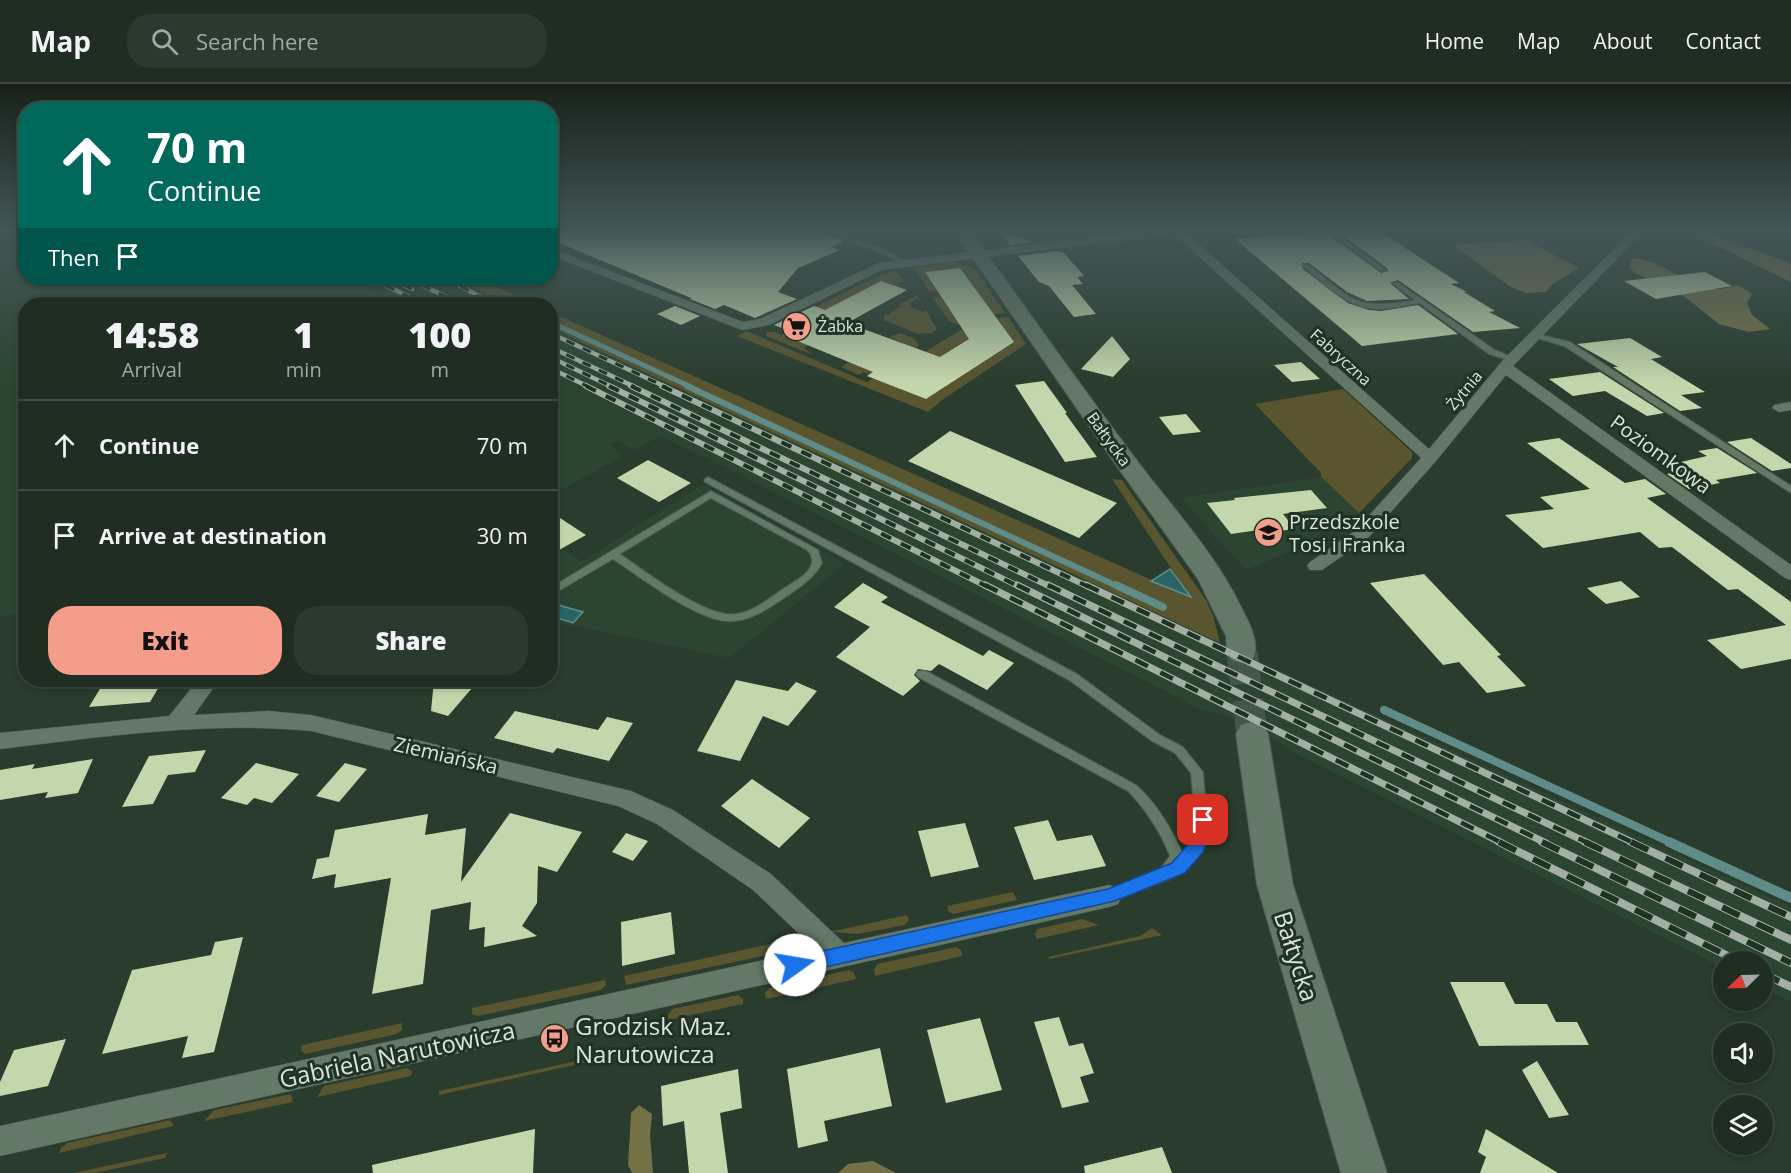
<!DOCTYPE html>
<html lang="en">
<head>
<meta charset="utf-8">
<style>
	:root { --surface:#1f2d22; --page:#2c392f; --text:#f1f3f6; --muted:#a1a8a5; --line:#3c4940; --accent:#f49d8b }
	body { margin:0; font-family:"Open Sans",sans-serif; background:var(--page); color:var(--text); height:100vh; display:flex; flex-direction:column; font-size:22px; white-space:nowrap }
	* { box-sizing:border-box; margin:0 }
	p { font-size:20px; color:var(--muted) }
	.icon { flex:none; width:33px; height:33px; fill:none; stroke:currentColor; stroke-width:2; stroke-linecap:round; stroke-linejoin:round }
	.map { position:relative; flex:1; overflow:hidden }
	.panel { position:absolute; left:18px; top:213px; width:540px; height:390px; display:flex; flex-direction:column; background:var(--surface); border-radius:24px; box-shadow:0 3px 9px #0003,0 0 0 2px var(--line) }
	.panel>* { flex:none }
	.banner { position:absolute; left:18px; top:18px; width:540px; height:183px; border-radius:24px; box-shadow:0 3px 9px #0003,0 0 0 2px var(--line); background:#00695c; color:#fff; overflow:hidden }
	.needle { width:39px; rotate:247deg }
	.buttons { position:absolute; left:1713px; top:867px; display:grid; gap:12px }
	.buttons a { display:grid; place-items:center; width:60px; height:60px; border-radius:50%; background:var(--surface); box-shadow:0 3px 9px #0003,0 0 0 2px var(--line); font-size:30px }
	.pin { position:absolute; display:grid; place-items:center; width:51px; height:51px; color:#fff; margin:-26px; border-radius:12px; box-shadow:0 3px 9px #0006 }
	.me { position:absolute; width:66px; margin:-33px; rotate:77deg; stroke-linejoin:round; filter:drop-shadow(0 0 4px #0008) }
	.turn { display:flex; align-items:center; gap:21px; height:126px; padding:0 30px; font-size:27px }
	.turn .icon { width:78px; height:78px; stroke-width:2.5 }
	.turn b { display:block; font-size:42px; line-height:51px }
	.then { display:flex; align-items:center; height:57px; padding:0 30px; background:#0003; gap:12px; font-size:22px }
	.eta { display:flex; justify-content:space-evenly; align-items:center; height:102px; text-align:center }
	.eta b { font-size:36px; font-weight:800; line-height:42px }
	.primary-button { display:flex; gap:12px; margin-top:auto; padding:12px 30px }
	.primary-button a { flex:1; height:69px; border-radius:24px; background:var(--accent); color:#111; font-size:24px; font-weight:800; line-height:69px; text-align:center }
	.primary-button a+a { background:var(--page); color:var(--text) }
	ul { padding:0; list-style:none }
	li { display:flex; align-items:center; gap:18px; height:90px; padding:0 30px; border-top:2px solid var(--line) }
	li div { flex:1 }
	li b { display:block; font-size:22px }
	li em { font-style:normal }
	header { display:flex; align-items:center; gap:36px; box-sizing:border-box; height:84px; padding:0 30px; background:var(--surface); border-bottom:2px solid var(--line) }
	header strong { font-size:28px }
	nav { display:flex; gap:33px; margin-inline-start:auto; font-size:21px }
	.search { width:420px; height:54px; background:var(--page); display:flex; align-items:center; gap:15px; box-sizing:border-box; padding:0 21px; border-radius:24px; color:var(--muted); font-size:22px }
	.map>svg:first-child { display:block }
	.built { fill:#2b4531 }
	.green { fill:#58552f }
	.forest { fill:#757147 }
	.water { fill:#2a6466; stroke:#5f8b89; stroke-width:1.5 }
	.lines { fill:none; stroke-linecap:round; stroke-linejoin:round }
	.stream-far3 { stroke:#5f8b89; stroke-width:5 }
	.stream-far2 { stroke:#5f8b89; stroke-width:6 }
	.stream-far1 { stroke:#5f8b89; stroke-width:8 }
	.stream { stroke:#5f8b89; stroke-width:10 }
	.building { fill:#c4d7ac }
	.secondary-tunnel { stroke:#445647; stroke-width:31; stroke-dasharray:31 16; stroke-linecap:butt }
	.lane-casing { stroke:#495a4d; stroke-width:2 }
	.street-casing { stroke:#495a4d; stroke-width:1 }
	.secondary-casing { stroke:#495a4d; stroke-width:2 }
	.lane { fill:#637867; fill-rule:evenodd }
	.street { fill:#637867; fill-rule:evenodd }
	.secondary { fill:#637867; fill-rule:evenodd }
	.rail-far3-casing { stroke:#a2b0a4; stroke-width:4.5 }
	.rail-far2-casing { stroke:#a2b0a4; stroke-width:6 }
	.rail-far1-casing { stroke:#a2b0a4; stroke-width:7 }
	.rail-casing { stroke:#a2b0a4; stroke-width:8 }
	.rail-far3 { stroke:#1f3223; stroke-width:3; stroke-dasharray:9; stroke-linecap:butt }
	.rail-far2 { stroke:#1f3223; stroke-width:4; stroke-dasharray:11; stroke-linecap:butt }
	.rail-far1 { stroke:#1f3223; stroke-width:4.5; stroke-dasharray:14; stroke-linecap:butt }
	.rail { stroke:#1f3223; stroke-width:6; stroke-dasharray:19; stroke-linecap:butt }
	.route { fill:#1a73e8; stroke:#114b97; stroke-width:1.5 }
	.labels { text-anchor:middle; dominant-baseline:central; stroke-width:6; stroke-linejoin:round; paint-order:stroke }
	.far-poi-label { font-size:16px; fill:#dae6dc; stroke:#1f3223; text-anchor:start }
	.far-street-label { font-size:16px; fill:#dae6dc; stroke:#1f3223 }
	.street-label { font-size:20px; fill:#dae6dc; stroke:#1f3223 }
	.poi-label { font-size:20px; fill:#dae6dc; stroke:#1f3223; text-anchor:start }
	.near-street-label { font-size:24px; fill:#dae6dc; stroke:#1f3223 }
	.near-poi-label { font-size:24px; fill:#dae6dc; stroke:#1f3223; text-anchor:start }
</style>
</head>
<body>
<header>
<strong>Map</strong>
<div class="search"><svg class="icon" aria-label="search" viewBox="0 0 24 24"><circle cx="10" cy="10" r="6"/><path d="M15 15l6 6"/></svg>Search here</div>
<nav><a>Home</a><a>Map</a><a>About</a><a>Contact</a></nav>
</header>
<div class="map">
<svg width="1791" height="1089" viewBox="0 0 1791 1089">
	<rect width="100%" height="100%" fill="#293c2d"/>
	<path class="built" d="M25 162 26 194H392L368 203 380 209 423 194H455L505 220H26L25 528 0 533V170Z
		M550 243 1220 559 1791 823V918L1763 903 1762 878H1724L1723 884 1293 668 1278 658 1222 630 1204 627 715 378 660 352 635 366 617 357 610 360 622 373 551 411Z
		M1321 393 1359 429 1290 468 1246 486 1181 414Z
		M703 400 845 480 729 574 551 537 550 457 582 477Z"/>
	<path class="green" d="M953 178 975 185 1005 229 978 233 960 241 949 237 932 213 940 212 955 233 991 227 960 184 925 188 938 207 930 208 915 184Z
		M896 187 904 196 896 202 881 197 815 231 805 228 880 191Z
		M455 194H475L535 220H505Z
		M918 211 919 214 910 219 912 220 909 222 923 228 926 226 937 245 932 249 918 250 884 236 885 231 891 230 890 229 901 222 898 221Z
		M550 228 1190 513 1112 395 1122 396 1206 516 1213 531 1220 559 591 263 551 243Z
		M1008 233 1026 260 942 316 928 328 737 252 746 247 867 298 891 283 894 302 926 315 1013 258 981 235Z
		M961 246 978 250 917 288 913 275Z
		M767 248H774L808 261 804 264 813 271 766 252Z
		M900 249 915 255 919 262 870 291 864 288 859 291 841 283 849 278 862 283 903 259 889 253Z
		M1343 305 1412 368V374L1359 429 1321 393V389L1255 320Z
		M1013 808 1017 816 953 830 949 828 947 822Z
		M907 831 909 836 905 841 858 850 829 848Z
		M1082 835 1099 841 1037 855 1035 850 1037 845Z
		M1152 844 1162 851 1049 875 1048 873 1140 852Z
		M788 856 786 861 772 870 626 901 624 892Z
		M956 863 961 866 962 872 875 892 874 886 877 880Z
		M849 886 854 889 856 895 766 915 765 909 769 904Z
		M605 896 606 901 601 906 478 932 472 930V924Z
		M738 911 743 915V920L668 936V931L672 925Z
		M402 939V946L397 950 305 970 301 966 302 961Z
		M646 962V965L439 1011V1007Z
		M407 984 412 987 411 992 317 1013 324 1002Z
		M291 1010 293 1018 204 1037 214 1026Z
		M170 1036 174 1042 59 1069 61 1064 67 1059Z
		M167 1069 165 1074 95 1089H73Z"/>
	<path class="forest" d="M1689 148H1711L1734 159 1788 178 1791 180V198Z
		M1526 156 1579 184 1551 201 1546 208 1526 209 1511 203 1453 161Z
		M1632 175C1664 174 1687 205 1719 205 1725 205 1732 202 1738 201L1752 210 1747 219 1752 231 1770 245 1749 248 1719 240 1685 213 1635 189 1629 183Z
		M639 1021 652 1030 650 1051 653 1089H632L628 1081 631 1029Z
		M873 1077 896 1089H838L848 1080Z"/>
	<path class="water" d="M1170 485 1191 513 1151 497Z
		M551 519 583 528 573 539 551 532Z"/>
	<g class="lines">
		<path class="stream-far3" d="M550 238 691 303"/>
		<path class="stream-far2" d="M687 302 1119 503"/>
		<path class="stream-far1" d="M1116 501 1163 523
			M1384 626 1672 759"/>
		<path class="stream" d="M1669 758 1791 814"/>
	</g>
	<path class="building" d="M550 148H822L843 157 831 163 840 166 798 184 778 208 797 215 755 234 724 221 715 225 690 215 691 214 550 155Z
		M1000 148H1003L1033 158 1010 161Z
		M1308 148H1325L1381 189 1388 187 1387 184 1338 148H1381L1459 199 1451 200 1467 208H1464L1495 227 1489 228 1520 244 1473 248 1398 196 1390 199 1409 215 1367 217 1347 208 1309 179H1302L1303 185 1348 219 1369 226 1381 227 1418 221 1458 250 1362 262 1235 155Z
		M1057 167 1064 169 1084 192 1077 193 1083 200 1072 201 1096 230 1074 233 1049 202 1039 198 1018 172Z
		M960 184 1014 258 926 315 867 292 873 288 783 251 790 247 774 241 814 222 825 226 881 197 907 206 847 239 940 273 969 255 925 188Z
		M1705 188 1732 202 1656 215 1624 197Z
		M675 222 700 232 681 241 657 230Z
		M1112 252 1130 275 1113 293 1081 285Z
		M1630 254 1662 273 1651 275 1705 308 1681 311 1702 324 1680 327 1613 283H1618L1577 260Z
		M1301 278 1320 295 1292 298 1274 281Z
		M1600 288 1664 329 1647 332 1605 307 1573 312 1549 295Z
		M1044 297 1067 329H1065L1097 373 1065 378 1015 301Z
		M1186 330 1201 348 1173 351 1159 333Z
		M950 347 1103 413 1117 419 1079 454 908 377Z
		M1559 354 1625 399 1645 395 1666 410 1647 414 1791 518V575L1741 585 1707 556 1786 541 1738 505 1728 506 1672 463 1659 464 1640 448 1543 464 1505 431 1554 425 1540 413 1590 405 1527 359Z
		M1751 354 1791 380V384L1772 387 1727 358Z
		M1717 364 1757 389 1716 396 1720 399 1689 405 1667 390 1679 387 1668 381 1707 372 1698 367Z
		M648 376 691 399 659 418 617 394Z
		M1311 406 1327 424 1283 430 1295 445 1262 449 1259 446 1231 450 1207 419 1235 416 1234 414Z
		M560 434 586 451 550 471V440Z
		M1424 490 1501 571 1497 572 1526 602 1487 609 1459 578 1443 581 1370 499Z
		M1621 497 1640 513 1606 520 1587 504Z
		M863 499 888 513 881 518 983 572 989 566 1014 579 987 606 939 580 931 587 918 585 914 591 920 597 903 612 836 573 870 543 834 523Z
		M132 596H163L150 618 89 623 104 598Z
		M434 596H479L448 632 431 627Z
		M736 596 788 607 796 598 817 607 788 642 763 632 740 677 697 667Z
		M515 627 598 646 607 633 633 639 609 677 557 664 553 669 494 654Z
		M206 666 195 688 168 691 153 720 122 723 149 672Z
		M93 675 78 709 45 714 48 708 0 716V686L35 680 32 685Z
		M256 679 299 690 272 719 254 714 247 721 221 714Z
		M345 679 367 685 339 718 316 712Z
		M752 695 810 734 779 764 721 722Z
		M510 729 582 748 557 788 538 782 537 819 522 842 537 852 484 863 485 843 469 846 471 818 431 826 423 900 372 910 391 794 334 804 336 790 312 795 317 775 329 773 335 746 428 730 425 751 466 744 461 798Z
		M1048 736 1057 757 1092 751 1106 782 1034 796 1014 743Z
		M965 739 979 783 931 793 918 747Z
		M626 749 648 757 633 777 612 768Z
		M671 828 675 870 622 882 621 838Z
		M243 853 214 968 182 974 188 952 102 970 132 886 211 871 215 858Z
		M1450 898H1504L1515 920H1547L1556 938H1577L1589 961 1479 962Z
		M1059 933 1069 962 1083 959 1094 989 1080 993 1089 1018 1062 1024 1034 938Z
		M980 934 1002 1006 946 1019 927 946Z
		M66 955 48 1002 0 1012V998L14 966Z
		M880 964 892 1022 824 1037 828 1057 798 1064 787 985Z
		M1537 977 1569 1031 1549 1034 1522 986Z
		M738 985 742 1024 720 1029 728 1089H689L684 1037 663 1042 661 1002Z
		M535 1045 533 1089H373L372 1081Z
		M1486 1045 1558 1089H1480L1486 1073 1478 1068Z
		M1162 1063 1172 1089H1085L1084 1082Z"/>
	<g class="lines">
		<path class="secondary-tunnel" d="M1242 569 1252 650"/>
		<defs>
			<path id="lane" d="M824 148H833L886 167 908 179 903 180 882 169Z
				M1327 148H1334L1386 186 1381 187Z
				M1304 181H1308C1353 216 1355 227 1415 216L1392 199 1397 198 1495 266 1516 275 1512 277 1489 270 1419 219C1407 221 1394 225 1381 225 1349 226 1327 202 1304 183Z
				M1533 249 1570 258 1791 402V409L1564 262 1533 253Z
				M708 393 1077 590 1160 651 1183 663 1203 688 1208 751 1194 777 1184 788 1168 796 1109 818 1104 816 1102 812 1104 808 1158 788 1170 772C1160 747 1147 727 1128 707L918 593 916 590 918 587H926L1136 701C1158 721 1171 744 1183 771L1196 750 1191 689 1175 669 1152 657 1069 596 705 398 704 396Z
				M711 407 818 466 822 479C813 496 797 505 781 516 765 527 746 539 726 537 695 535 640 493 613 475L550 512V504ZM711 414 807 466 810 469C811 472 812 475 812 478 811 489 794 498 786 503 771 513 755 527 737 530 707 535 646 488 620 470Z"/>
			<path id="street" d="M1137 148H1172L1166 151 882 186 769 241 742 246 550 171V164L743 238 760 235 879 179Z
				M1172 148H1185L1429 365 1504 275 1631 148H1643L1513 282 1791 481V496L1785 494 1506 291 1436 377 1367 455 1322 486H1310L1307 482 1310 478 1355 447 1421 374Z
				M1791 318V326L1779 328 1772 324 1774 321Z
				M198 596H219L194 631 268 627 311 631 631 707 673 726 771 790 844 859 1109 801 1118 804 1122 812 1118 820 1109 823 0 1072V1042L815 865 753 806 657 740 618 722 311 647C208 637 102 653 0 665V649L169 632Z"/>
			<path id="secondary" d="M955 148H971C1024 221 1075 294 1129 366 1165 415 1214 467 1240 521 1248 537 1262 560 1252 576L1242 579 1232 576 1227 569 1226 552 1198 495 1111 374Z
				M1252 638 1263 641 1268 650 1293 801 1387 1089H1341L1257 801 1236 650 1241 641Z"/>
		</defs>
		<use href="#lane" class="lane-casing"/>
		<use href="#street" class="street-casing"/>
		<use href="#secondary" class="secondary-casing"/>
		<use href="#lane" class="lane"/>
		<use href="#street" class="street"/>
		<use href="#secondary" class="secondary"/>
		<defs>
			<path id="rail-far3" d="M370 194 424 220
				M388 194 412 205
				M406 194 462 220
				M445 194 494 220
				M550 249 666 303
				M550 263 635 303
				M550 273 612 303
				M550 284 589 303"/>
			<path id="rail-far2" d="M586 302 988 503
				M609 302 1020 503
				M631 302 1051 503
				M662 302 1089 503"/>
			<path id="rail-far1" d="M985 501 1502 759
				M1017 501 1546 759
				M1048 501 1588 759
				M1086 501 1634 759"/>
			<path id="rail" d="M1499 758 1740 878
				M1542 758 1791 879
				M1585 758 1791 856
				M1631 758 1791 833
				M1762 889 1791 903"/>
		</defs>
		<use href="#rail-far3" class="rail-far3-casing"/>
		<use href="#rail-far2" class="rail-far2-casing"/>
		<use href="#rail-far1" class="rail-far1-casing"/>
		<use href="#rail" class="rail-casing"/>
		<use href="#rail-far3" class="rail-far3"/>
		<use href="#rail-far2" class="rail-far2"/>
		<use href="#rail-far1" class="rail-far1"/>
		<use href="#rail" class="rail"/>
	</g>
	<linearGradient id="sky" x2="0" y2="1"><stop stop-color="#172119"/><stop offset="0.49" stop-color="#435657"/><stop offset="1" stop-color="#435657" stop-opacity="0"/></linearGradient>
	<rect width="1791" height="301" fill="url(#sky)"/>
	<path class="route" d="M1203 729 1208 731 1211 736 1210 751 1203 768 1185 789 1115 817 795 890 789 887 786 881 789 875 795 873 1108 805 1172 779 1190 758 1197 731Z"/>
	<defs>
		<symbol id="supermarket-disc" viewBox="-11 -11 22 22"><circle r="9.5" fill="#f49d8b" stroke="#1f3223"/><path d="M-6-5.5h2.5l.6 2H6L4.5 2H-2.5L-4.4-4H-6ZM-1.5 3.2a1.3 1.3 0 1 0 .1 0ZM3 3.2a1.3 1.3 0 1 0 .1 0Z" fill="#111"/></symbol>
		<symbol id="school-disc" viewBox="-11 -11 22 22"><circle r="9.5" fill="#f49d8b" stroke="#1f3223"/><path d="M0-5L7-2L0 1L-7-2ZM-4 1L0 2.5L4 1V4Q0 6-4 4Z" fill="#111"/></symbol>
		<symbol id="bus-disc" viewBox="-11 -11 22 22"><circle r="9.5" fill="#f49d8b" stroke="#1f3223"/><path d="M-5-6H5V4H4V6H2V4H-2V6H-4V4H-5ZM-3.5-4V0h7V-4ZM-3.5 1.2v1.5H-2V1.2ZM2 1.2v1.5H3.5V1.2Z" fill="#111"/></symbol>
	</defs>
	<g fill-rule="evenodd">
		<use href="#supermarket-disc" x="780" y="226" width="33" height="33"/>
		<use href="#school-disc" x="1252" y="432" width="33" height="33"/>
		<use href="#bus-disc" x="538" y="938" width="33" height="33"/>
	</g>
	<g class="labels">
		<g class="far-poi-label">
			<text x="818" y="242">Żabka</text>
		</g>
		<g class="far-street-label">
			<text transform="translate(1341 273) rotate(42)">Fabryczna</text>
			<text transform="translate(1464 306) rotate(-50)">Żytnia</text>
			<text transform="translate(1109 355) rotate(54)">Bałtycka</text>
		</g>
		<g class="street-label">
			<text transform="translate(1661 370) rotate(36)">Poziomkowa</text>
			<text transform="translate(446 671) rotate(13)">Ziemiańska</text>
		</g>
		<g class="poi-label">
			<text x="1289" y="437">Przedszkole<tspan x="1289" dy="23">Tosi i Franka</tspan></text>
		</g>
		<g class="near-street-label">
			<text transform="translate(1297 872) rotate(72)">Bałtycka</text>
			<text transform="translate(397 970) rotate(-12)">Gabriela Narutowicza</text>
		</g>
		<g class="near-poi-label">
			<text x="575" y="941">Grodzisk Maz.<tspan x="575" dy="28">Narutowicza</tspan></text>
		</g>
	</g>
</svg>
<div class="buttons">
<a><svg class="needle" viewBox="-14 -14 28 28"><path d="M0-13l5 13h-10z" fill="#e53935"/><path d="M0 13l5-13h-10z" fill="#a1a8a5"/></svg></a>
<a><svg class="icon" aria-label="sound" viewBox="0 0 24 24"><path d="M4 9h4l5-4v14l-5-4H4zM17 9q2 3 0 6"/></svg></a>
<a><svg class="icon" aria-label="layers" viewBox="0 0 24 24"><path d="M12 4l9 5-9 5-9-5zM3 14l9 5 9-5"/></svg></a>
</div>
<div class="pin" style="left:1203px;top:736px;background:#d93025"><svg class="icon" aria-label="arrive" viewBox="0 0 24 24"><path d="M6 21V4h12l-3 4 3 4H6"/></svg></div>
<svg class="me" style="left:795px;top:881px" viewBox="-20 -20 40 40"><circle r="19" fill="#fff"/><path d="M0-13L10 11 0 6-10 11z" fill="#1a73e8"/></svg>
<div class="banner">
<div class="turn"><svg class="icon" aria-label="ahead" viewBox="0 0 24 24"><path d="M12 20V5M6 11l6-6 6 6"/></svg><div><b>70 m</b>Continue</div></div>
<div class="then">Then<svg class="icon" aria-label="arrive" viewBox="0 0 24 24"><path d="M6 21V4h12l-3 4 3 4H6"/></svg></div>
</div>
<section class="panel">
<div class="eta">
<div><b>14:58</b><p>Arrival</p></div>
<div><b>1</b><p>min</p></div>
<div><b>100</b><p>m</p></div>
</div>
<ul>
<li><svg class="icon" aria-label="ahead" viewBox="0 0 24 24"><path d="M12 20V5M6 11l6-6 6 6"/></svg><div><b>Continue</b></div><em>70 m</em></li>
<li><svg class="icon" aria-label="arrive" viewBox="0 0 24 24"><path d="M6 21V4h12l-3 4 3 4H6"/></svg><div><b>Arrive at destination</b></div><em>30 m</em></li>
</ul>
<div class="primary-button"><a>Exit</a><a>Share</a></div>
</section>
</div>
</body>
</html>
